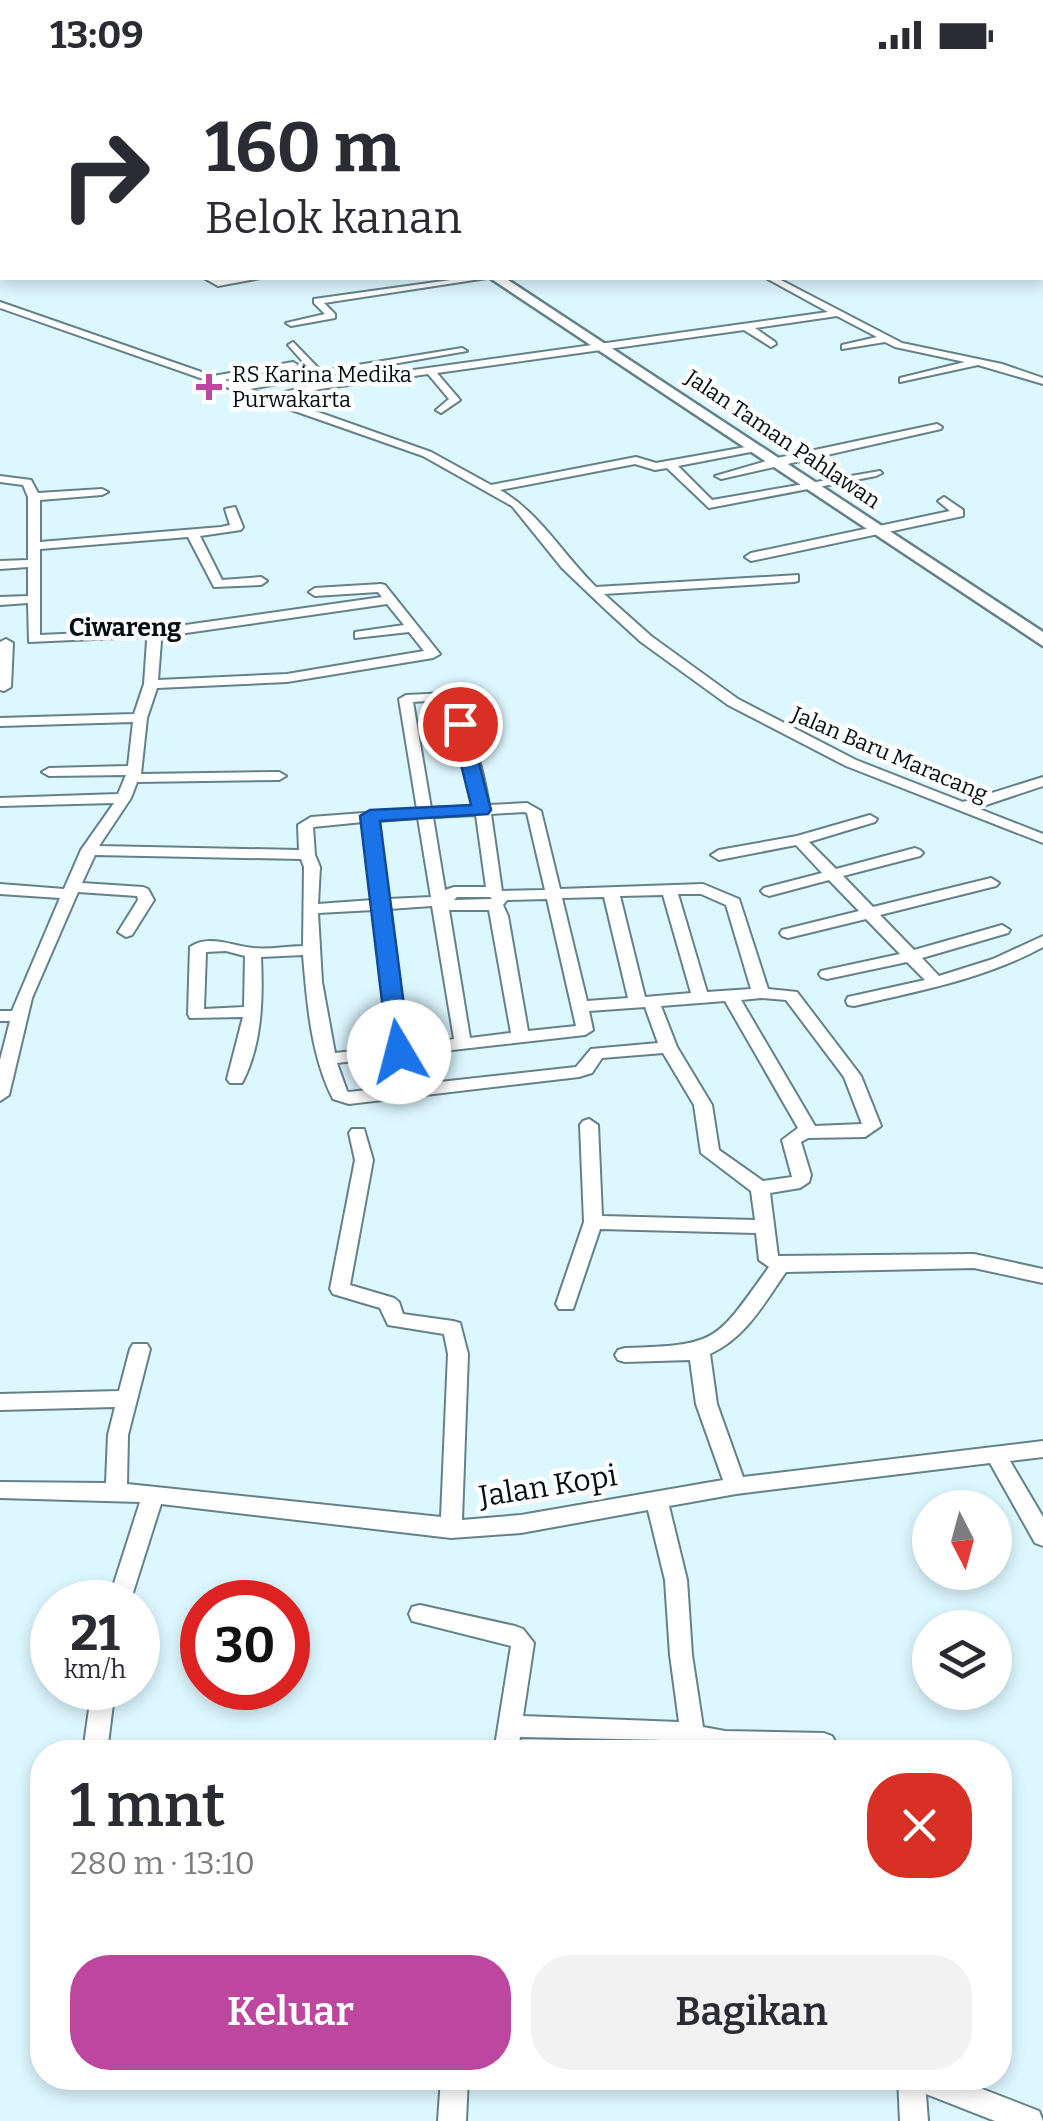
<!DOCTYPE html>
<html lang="id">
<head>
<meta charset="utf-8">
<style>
	:root { --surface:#fff; --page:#f2f2f3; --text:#2b2b33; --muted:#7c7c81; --accent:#bd479f }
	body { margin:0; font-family:Bitter,serif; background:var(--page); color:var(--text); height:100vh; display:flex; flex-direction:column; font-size:38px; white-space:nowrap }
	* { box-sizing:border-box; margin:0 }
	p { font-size:32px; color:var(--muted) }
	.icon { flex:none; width:55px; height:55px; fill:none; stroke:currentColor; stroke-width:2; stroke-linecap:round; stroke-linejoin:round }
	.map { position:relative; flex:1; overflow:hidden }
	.details { position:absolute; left:30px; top:1670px; width:982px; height:350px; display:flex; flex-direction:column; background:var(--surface); border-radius:40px; box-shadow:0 5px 15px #0003 }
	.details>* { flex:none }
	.hud { position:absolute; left:0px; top:0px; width:1045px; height:210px; box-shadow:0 5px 15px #0003; background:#fff; color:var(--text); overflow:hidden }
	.needle { width:65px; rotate:174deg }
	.tools { position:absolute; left:912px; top:1420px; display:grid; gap:20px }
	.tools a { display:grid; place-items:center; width:100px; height:100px; border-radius:50%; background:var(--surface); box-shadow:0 5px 15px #0003; font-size:50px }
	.speed { position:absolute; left:30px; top:1510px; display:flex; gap:20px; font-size:50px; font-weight:700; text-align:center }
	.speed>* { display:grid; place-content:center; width:130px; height:130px; border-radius:50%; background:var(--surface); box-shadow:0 5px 15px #0003; line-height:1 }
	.speed small { font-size:25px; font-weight:400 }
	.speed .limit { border:15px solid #d22; background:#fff; color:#111 }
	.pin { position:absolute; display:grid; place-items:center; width:85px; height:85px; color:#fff; margin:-42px; border:5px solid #fff; border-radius:50%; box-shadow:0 2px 10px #0007 }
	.me { position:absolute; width:110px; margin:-55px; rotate:352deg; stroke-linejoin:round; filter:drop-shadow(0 0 8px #0008) }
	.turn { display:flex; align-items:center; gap:35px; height:210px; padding:0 40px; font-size:45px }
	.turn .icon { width:130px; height:130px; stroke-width:2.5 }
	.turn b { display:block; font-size:70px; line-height:85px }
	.round { display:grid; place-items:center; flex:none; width:105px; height:105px; border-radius:40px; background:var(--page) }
	.head { display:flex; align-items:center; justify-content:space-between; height:170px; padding:0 40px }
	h1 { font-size:60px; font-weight:600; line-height:75px }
	.action { display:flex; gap:20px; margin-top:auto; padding:20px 40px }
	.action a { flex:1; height:115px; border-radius:40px; background:var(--accent); color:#fff; font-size:40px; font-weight:600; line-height:115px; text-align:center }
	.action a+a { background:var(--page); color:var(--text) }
	.status { display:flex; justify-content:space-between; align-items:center; height:70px; padding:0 50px; background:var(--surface); direction:ltr }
	.status svg { height:28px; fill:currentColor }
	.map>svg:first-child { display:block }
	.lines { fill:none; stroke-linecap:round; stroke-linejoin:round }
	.minor-casing { stroke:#64818a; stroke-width:4 }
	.primary-casing { stroke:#64818a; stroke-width:5 }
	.trunk-casing { stroke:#64818a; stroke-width:4 }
	.minor { fill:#fff; fill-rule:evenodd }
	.primary { fill:#fff; fill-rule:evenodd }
	.trunk { fill:#fff; fill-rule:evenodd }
	.route { fill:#1a73e8; stroke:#114b97; stroke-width:2.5 }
	.poi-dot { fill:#bd479f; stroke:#fff; stroke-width:4 }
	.labels { text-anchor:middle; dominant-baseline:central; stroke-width:9; stroke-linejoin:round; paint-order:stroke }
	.far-poi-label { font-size:22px; fill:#040d11; stroke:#fff; text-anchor:start }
	.far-street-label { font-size:22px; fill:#040d11; stroke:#fff }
	.far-quarter-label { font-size:25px; font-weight:bold; fill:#040d11; stroke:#fff }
	.near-street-label { font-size:30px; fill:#040d11; stroke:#fff }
</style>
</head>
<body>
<div class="status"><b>13:09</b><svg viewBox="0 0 49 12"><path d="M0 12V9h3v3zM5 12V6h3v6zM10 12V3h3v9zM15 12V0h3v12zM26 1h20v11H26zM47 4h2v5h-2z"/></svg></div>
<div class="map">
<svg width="1043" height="2051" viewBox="0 0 1043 2051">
	<rect width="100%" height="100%" fill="#ddf7ff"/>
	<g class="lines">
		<defs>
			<path id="minor" d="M238 0H246L248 2H240Z
				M2 135V141L0 142V136Z
				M2 171V177L0 178V172Z
				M204 208H261L218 216Z
				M465 208H487L324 233 335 244V248L291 256 286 253 325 244 314 233V229Z
				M766 208H777L902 273 1002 294 1043 308V314L978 295 900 312V308L965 292 895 277 885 272 842 279V275L877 267 837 246 755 258 775 272 776 274 771 277 744 260 437 303 460 330 441 343 436 340 449 329 428 304 320 319 281 329 431 382 491 415 636 387 656 393 757 375 763 378 761 380 678 396 712 430 880 401 882 403 876 406 709 438 667 398 655 400 635 394 500 420C538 441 564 486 596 517L798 505V511L794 512 604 524 651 566 738 629 856 690 963 732 1043 707V716L977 738 1043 764V773L846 696 728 635 641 572 606 540 562 498 512 436 423 386 0 238V232L213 306 293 292 298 295 224 310 239 315 312 302 288 275 293 272 321 301 462 278 467 281 250 319 270 326 320 313 828 242Z
				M937 354 942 357 941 359 721 409 715 406 777 388Z
				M0 406 31 410 38 423 102 419 108 422 102 425 40 430V472L221 457 230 455 225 439 235 437 243 457 241 460 200 466 222 510 261 507 267 511 261 515 214 517 188 467 40 479V565L150 560 382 527 378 522 315 526 309 522 315 518 381 514 385 515 440 584 433 588 287 612 157 618 147 648 141 704 279 702 286 706 279 710 137 712 131 728 99 776 299 780 298 755 311 747 417 739 399 629 406 625 449 623C472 658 482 694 489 735L527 733 541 741 560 819 703 814 739 829 768 919 797 922 861 1006 881 1056 865 1067 808 1068 801 1072 811 1105 809 1112 800 1118 770 1123 778 1186 974 1184 1043 1199V1213L974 1198 786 1202C764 1233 747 1267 710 1284L717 1334 743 1407 1043 1371V1387L1010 1391 1043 1447V1476L1035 1473 990 1393 736 1424 669 1436 687 1510 692 1585 703 1657 725 1661 824 1663 832 1666 836 1673 832 1680C803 1688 737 1684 706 1678L707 1682H683L682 1673 665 1670 520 1667 518 1682H494L511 1576 412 1551 409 1544 412 1537 420 1535 515 1556 523 1559 534 1573 523 1646 679 1652 670 1585 665 1510 648 1440 521 1463 451 1468 161 1434 130 1532H108L140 1432 0 1428V1412L106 1413 108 1365 115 1337 0 1340V1324L119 1321 130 1279 133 1274H147L150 1279 128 1365 127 1414 441 1447 448 1284 444 1264 388 1255 380 1238 333 1224 330 1219 355 1090 349 1063 352 1059H364L373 1090 350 1215 394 1228 399 1232 403 1244 453 1251 460 1253 468 1284 462 1450 521 1445 723 1410 696 1334 690 1290 625 1292 618 1290 615 1285 618 1280 625 1278C719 1275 715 1272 769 1197L759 1190 756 1163 600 1159 573 1239H559L556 1234 584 1152 580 1055 583 1051 589 1049 598 1055 602 1146 755 1150 751 1121 701 1083 694 1035 663 983 602 988 592 1003 579 1007 349 1034 333 1029C311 986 307 933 303 885L261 887C263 929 262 975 242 1013H230L227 1009 243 947 190 948 188 944 190 877C209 864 232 876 253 878 269 880 287 876 303 876L304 797 301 789 95 785 82 813 143 817 148 819 154 830 132 865 126 867 118 862 138 830 137 826 78 822 32 928 9 1025 0 1031V990L10 951H0V941H12L60 828 0 824V814L64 819 81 780 114 733 0 736V728L118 724 126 705 49 706 42 702 49 698 128 696 133 652 0 656V648L134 644 144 614 147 571 145 567H139L29 572 28 533 0 535V527L28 526V497L0 499V491L28 490V427L23 415 0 412ZM387 534 404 555 355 562V568L409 562 424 581 287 604 158 610 161 571 158 567ZM440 630 459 667 475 736 431 738 413 632ZM524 742 527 743 545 820 502 821 491 744ZM476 745 486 817H454L445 820 433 747ZM418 748 431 827 388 829 378 751ZM363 752 373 830 318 834 320 797 315 785 313 757ZM678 824H701L726 835 751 919 707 922ZM663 825 691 923 645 927 620 826ZM457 827H490L492 829 454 830ZM604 827 628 928 587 931 562 828ZM547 829 576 956 528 961 508 846 503 835 507 830ZM432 836 454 969 407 975 389 839ZM374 840 390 977 335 983 322 912 318 843ZM449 840H489L511 963 470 968ZM226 881 245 886 244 937 204 939 206 882ZM761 928 786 930 844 1007 862 1054 815 1056 741 930ZM725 931 798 1058 782 1070 792 1107 763 1111 719 1080 712 1035 677 977 661 936ZM645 937 658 973 591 979 576 997 349 1022 347 1021 337 993 585 965 593 960 589 941Z
				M944 427 963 440V446L751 491 745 487 751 483 950 441 938 431Z
				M6 569 13 573 11 617 4 621 0 620V572Z
				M870 745 877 749 875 752 809 772 836 799 915 778 920 780 923 783 920 786 843 806 873 837 991 808 999 813 996 816 880 845 914 880 1002 855 1010 860 1008 863 922 888 939 906 993 889 1043 866V877C984 909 919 921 854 936L848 935 846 931 848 927 925 910 907 892 827 909 821 907 819 904 821 901 900 884 866 849 788 868 782 866 780 863 782 860 859 841 829 810 769 826 764 824 761 821 764 818 822 803 796 775 719 790 711 785 719 780 797 766Z
				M92 1618H115L107 1682H83Z
				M441 2008H468L466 2051H438Z
				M898 2008H954L1039 2041 1043 2051H995L926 2024 928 2051H900Z"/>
			<path id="primary" d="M0 0H10L11 2 0 4Z
				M490 208H505L1043 562V576Z"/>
			<path id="trunk" d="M71 0H83L84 2H72Z
				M2 83V92L0 93V84Z"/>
		</defs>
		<use href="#minor" class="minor-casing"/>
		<use href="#primary" class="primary-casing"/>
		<use href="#trunk" class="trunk-casing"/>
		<use href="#minor" class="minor"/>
		<use href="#primary" class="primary"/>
		<use href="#trunk" class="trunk"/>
	</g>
	<path class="route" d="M460 649 469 654 491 740 488 744 380 751 410 982 399 989 388 982 360 746 370 740 471 735 451 654Z"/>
	<path class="poi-dot" d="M204 302h10v10h10v10h-10v10h-10v-10h-10v-10h10z"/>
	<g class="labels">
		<g class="far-poi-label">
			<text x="232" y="304">RS Karina Medika<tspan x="232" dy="25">Purwakarta</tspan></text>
		</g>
		<g class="far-street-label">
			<text transform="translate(783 369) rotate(34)">Jalan Taman Pahlawan</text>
			<text transform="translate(890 684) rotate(23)">Jalan Baru Maracang</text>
		</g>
		<g class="far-quarter-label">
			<text x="125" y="558">Ciwareng</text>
		</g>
		<g class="near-street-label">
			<text transform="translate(548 1416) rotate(-9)">Jalan Kopi</text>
		</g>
	</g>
</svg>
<div class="tools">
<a><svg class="needle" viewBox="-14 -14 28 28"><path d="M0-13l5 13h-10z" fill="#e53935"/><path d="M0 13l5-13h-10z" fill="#7c7c81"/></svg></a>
<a><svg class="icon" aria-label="layers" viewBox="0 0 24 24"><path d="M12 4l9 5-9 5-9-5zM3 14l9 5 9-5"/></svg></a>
</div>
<div class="speed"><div>21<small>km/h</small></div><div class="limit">30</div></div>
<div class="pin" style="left:460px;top:654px;background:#d93025"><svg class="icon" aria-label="arrive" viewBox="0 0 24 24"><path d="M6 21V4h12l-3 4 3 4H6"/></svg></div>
<svg class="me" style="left:399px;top:982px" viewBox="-20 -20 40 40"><circle r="19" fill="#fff"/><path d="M0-13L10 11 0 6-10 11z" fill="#1a73e8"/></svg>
<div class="hud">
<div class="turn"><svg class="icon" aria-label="right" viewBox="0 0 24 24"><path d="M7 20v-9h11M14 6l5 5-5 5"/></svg><div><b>160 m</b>Belok kanan</div></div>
</div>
<section class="details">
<div class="head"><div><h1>1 mnt</h1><p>280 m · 13:10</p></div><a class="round" style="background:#d93025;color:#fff"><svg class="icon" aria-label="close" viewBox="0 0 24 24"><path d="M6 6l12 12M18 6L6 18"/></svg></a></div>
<div class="action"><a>Keluar</a><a>Bagikan</a></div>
</section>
</div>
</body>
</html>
